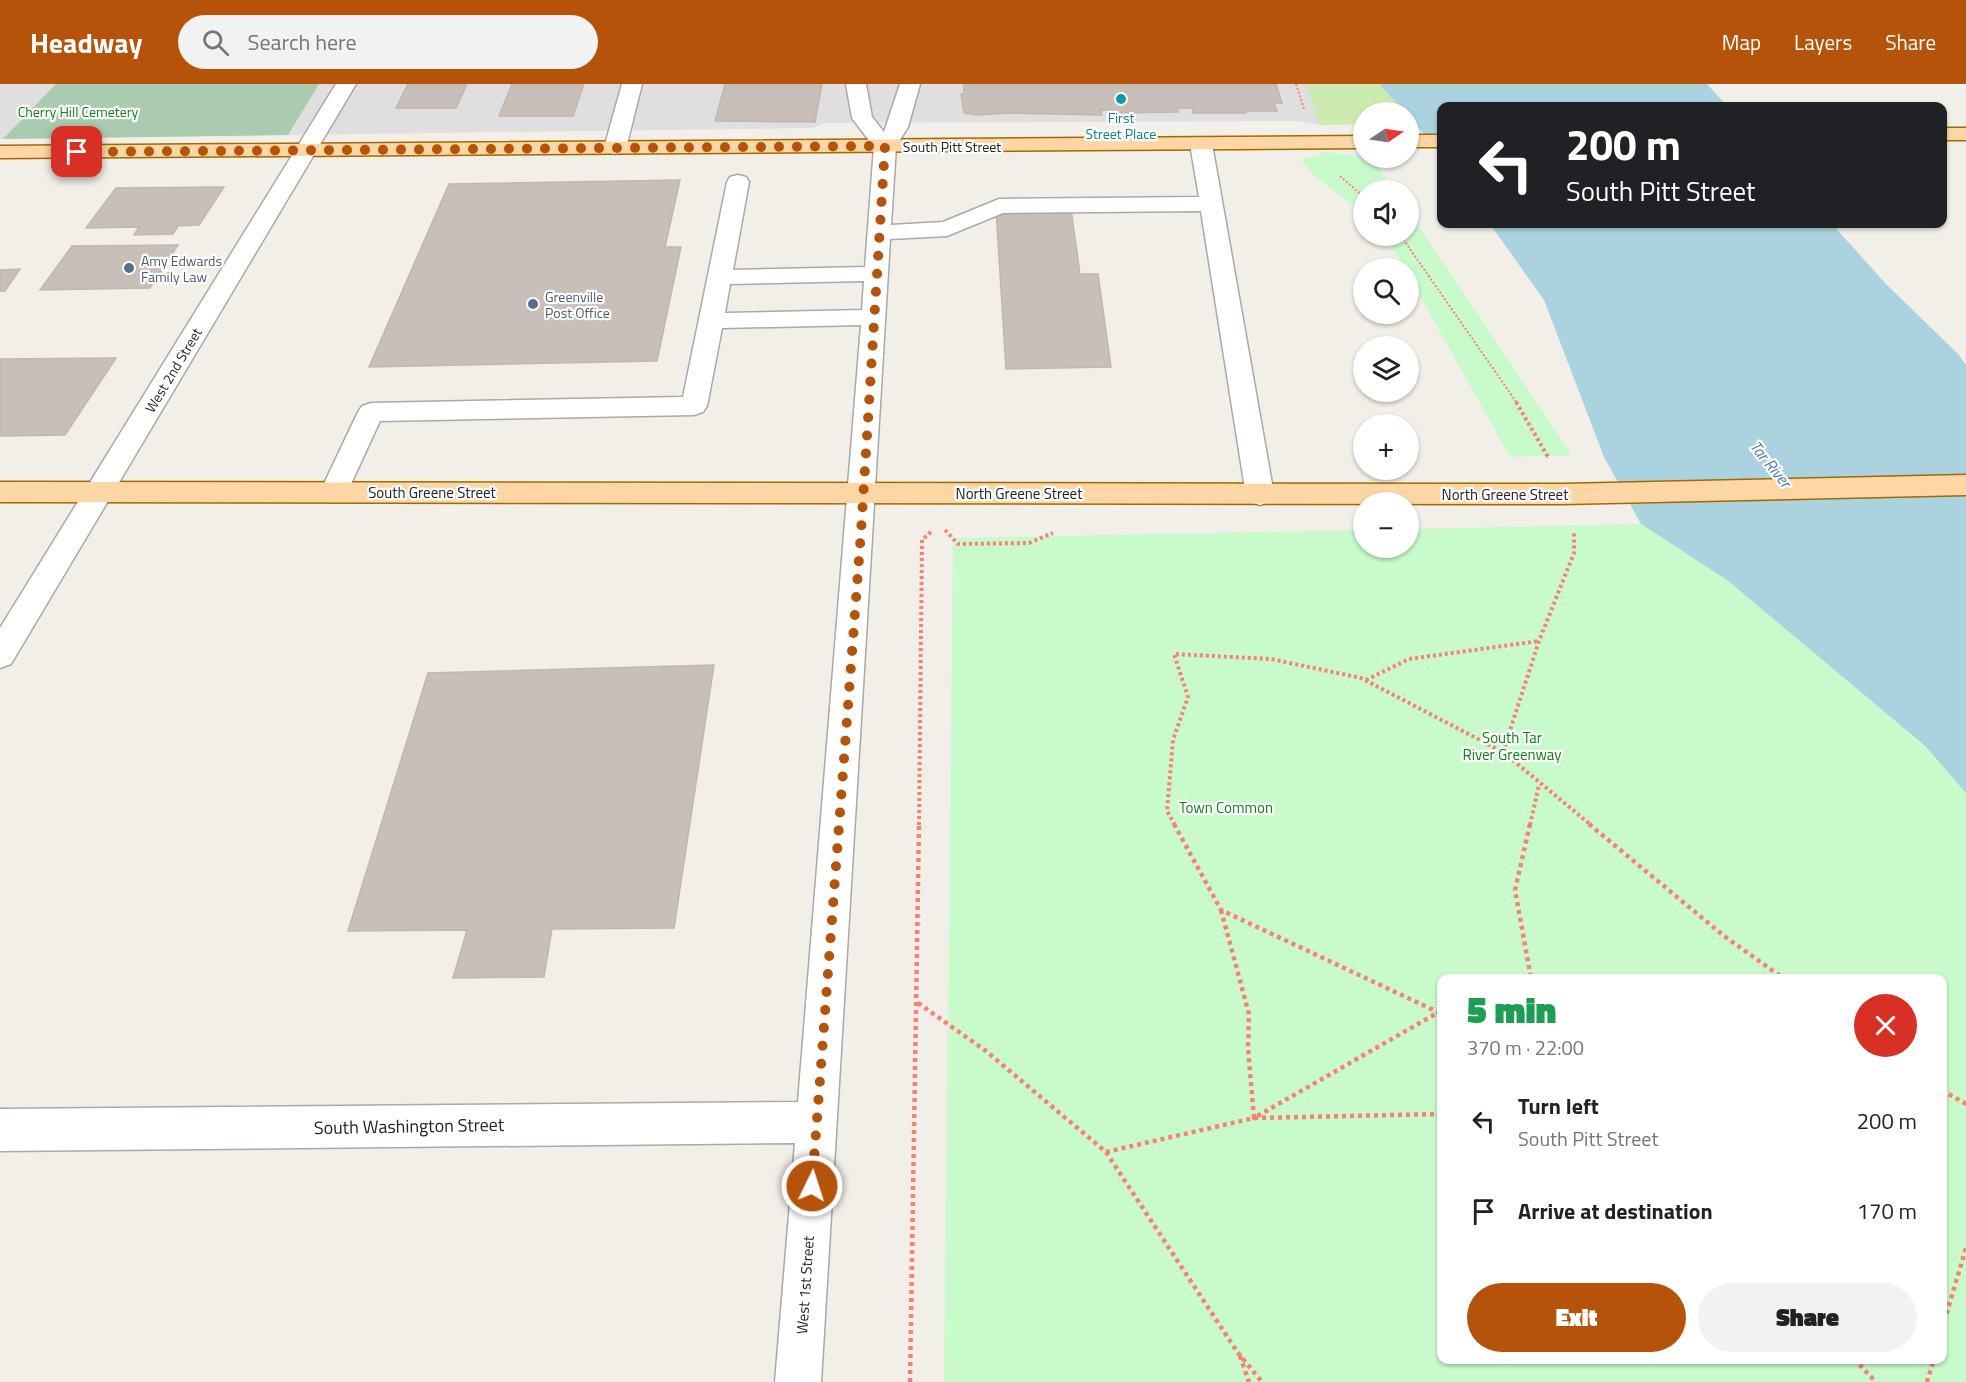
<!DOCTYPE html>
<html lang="en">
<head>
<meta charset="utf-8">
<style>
	:root { --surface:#fff; --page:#f2f2f2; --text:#202124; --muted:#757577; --accent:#b45309 }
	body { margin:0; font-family:"Titillium Web",sans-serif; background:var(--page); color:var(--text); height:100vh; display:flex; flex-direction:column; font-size:22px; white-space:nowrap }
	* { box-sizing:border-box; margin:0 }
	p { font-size:20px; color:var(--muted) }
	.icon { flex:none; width:33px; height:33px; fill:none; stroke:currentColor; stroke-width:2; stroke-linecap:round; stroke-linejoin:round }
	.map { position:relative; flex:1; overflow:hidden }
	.details { position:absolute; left:1437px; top:890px; width:510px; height:390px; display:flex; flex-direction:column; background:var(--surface); border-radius:12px; box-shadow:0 2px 4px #0004 }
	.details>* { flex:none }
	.hud { position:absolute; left:1437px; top:18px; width:510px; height:126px; border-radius:12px; box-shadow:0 2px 4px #0004; background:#202124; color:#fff; overflow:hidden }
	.needle { width:39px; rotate:77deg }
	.tools { position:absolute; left:1353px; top:18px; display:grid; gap:12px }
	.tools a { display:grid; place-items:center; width:66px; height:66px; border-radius:50%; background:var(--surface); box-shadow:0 2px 4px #0004; font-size:30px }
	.pin { position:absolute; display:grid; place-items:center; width:51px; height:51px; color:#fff; margin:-26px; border-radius:12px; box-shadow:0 3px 9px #0006 }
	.me { position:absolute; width:66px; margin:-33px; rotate:4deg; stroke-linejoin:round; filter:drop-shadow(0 0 4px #0008) }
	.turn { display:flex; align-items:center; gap:21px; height:126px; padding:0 30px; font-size:27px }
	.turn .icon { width:78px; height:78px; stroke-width:2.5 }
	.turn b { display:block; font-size:42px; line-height:51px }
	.round { display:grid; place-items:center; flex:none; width:63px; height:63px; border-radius:32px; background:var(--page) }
	.headline { display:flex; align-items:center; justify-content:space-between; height:102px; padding:0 30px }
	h1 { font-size:36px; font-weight:800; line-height:45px; color:#1e9e55 }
	.primary-button { display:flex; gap:12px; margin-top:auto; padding:12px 30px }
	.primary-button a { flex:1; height:69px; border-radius:36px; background:var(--accent); color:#fff; font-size:24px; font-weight:800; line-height:69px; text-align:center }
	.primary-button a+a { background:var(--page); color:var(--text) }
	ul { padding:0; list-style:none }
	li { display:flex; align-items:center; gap:18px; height:90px; padding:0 30px }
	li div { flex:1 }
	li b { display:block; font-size:22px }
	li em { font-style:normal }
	header { display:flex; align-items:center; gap:36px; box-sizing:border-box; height:84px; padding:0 30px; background:var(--accent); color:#fff }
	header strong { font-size:28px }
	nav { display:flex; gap:33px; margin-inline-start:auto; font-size:21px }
	.search { width:420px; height:54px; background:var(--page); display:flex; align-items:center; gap:15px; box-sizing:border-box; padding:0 21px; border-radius:33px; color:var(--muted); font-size:22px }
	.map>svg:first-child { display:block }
	.residential { fill:#e0dfdf }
	.grass { fill:#cdebb0 }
	.cemetery { fill:#aacbaf }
	.park { fill:#c8facc; fill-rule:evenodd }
	.water { fill:#aad3df }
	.building { fill:#c7bfb8; stroke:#c4b6ab; stroke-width:1.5 }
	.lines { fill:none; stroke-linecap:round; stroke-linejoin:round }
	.minor-casing { stroke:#a9a9a9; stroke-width:3 }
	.major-casing { stroke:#a06b00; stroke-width:3 }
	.path-far2 { stroke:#fa8072; stroke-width:2; stroke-dasharray:2 2; stroke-linecap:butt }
	.path-far1 { stroke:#fa8072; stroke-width:4; stroke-dasharray:3 3; stroke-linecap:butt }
	.path { stroke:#fa8072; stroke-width:4.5; stroke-dasharray:4 4; stroke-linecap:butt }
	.minor { fill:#fff; fill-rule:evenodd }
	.major { fill:#fcd6a4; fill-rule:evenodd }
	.route { stroke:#b45309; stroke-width:10; stroke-dasharray:0 18 }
	.culture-dot { fill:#0f9aa8; stroke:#fff; stroke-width:2 }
	.service-dot { fill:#5c6f8a; stroke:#fff; stroke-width:2 }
	.labels { text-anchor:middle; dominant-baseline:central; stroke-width:4.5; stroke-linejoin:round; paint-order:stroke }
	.far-park-label { font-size:14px; fill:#0c8416; stroke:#fff }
	.far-culture-label { font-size:14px; fill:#0d838f; stroke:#fff }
	.far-street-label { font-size:14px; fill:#222; stroke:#fff }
	.far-service-label { font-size:14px; fill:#4e5e75; stroke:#fff; text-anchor:start }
	.street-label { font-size:15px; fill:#222; stroke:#fff }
	.park-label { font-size:15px; fill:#0c8416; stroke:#fff }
	.water-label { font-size:16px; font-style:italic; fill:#4a7aab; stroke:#fff }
	.near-street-label { font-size:18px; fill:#222; stroke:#fff }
</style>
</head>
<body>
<header>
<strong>Headway</strong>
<div class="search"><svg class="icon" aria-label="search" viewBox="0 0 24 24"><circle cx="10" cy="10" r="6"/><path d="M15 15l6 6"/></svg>Search here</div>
<nav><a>Map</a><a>Layers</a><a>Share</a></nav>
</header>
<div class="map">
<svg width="1966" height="1298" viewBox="0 0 1966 1298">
	<rect width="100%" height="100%" fill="#f2efe9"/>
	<path class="residential" d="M0 0H1379L1405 28H1364L1363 40 1320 41 1298 37 826 39 812 44 0 55Z"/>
	<path class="grass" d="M1306 0H1379L1405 28H1364L1363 40 1320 41Z"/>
	<path class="cemetery" d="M56 0H319L288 51 3 55Z"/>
	<path class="park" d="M1326 68 1372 74 1394 106H1364L1363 130 1314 91 1301 76Z
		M1409 127 1572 371 1510 373 1409 192 1408 184H1404L1386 152H1408Z
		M1641 440 1727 496 1925 663 1966 709V1298H944L953 454 1363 446 1364 464H1408L1409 445ZM1442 894H1942V1275H1442Z"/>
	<path class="water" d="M1379 0H1707L1727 22H1442L1441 70 1409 33 1408 28H1405Z
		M1490 140H1832L1886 200 1958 270 1966 281V709L1925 662 1727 496 1641 440 1604 373 1544 216Z"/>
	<path class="building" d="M408 0H467L456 24H396Z
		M512 0H584L573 32H499Z
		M725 0H822L815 38 715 37Z
		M964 0H1276L1282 19H1274L1277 27H1245L1246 29H1193V24H1178V28L1113 29V26H1101L1102 31 1010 29 977 31 964 29 961 10H964Z
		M680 96 665 163H681L657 277 369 283 449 100Z
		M224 103 199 141 178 142 173 150 134 151 139 143 86 144 116 104Z
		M1071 125 1080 190H1098L1111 283 1006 285 996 126Z
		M178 161 150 204 40 206 72 162Z
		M20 185 5 207H0V186Z
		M116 274 65 351 0 352V275Z
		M714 581 674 844 552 845 544 893 453 894 467 846 348 847 428 589Z"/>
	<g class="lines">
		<defs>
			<path id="minor" d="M336 0H356L11 580 0 584V544Z
				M622 0H642L626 64 622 68 615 70 608 68 604 64Z
				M846 0H866L872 33 884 48 900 0H920L908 43 896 62 891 141 943 138 999 115 1199 113 1190 60 1194 56 1201 54 1208 56 1212 60 1274 411 1270 418 1260 421 1250 418 1246 411 1201 127 1003 129 947 152 890 155 821 1298H775L795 1059 0 1067V1025L798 1018 861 241 722 244 707 322 703 328 694 331 380 337 344 415 334 418 324 415 320 408 358 328 362 322 371 319 683 313 727 98 730 93 738 91 746 93 749 98 733 186 865 183 874 63 852 34ZM864 197 862 226 725 229 730 200Z"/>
			<path id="major" d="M1942 44H1966V56H1942Z
				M1408 51H1442V63H1408Z
				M1364 52V64L0 74V62Z
				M1966 391V411L1563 420 0 418V398L1563 400Z"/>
		</defs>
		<use href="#minor" class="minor-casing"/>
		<use href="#major" class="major-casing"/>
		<path class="path-far2" d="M1296 0 1304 25
			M1340 92 1364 113
			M1401 152 1517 319"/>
		<path class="path-far1" d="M1516 318 1548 373
			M945 446 958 460 1029 459 1053 449
			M1366 596 1409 575 1539 557
			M1503 668 1539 557 1574 469V447
			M919 741 922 456 933 446
			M1175 741 1167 727 1173 656 1188 613 1174 570 1271 575 1361 594 1503 668 1591 741
			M1530 741 1539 701"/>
		<path class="path" d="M1174 740 1221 826 1442 930
			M1530 740 1515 806 1531 894
			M1589 740 1724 852 1783 894
			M1221 826 1249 930 1248 965 1254 1034 1437 929
			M918 919 986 967 1106 1068 1254 1034 1442 1030
			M1942 1006 1966 1020
			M1106 1068 1238 1269 1262 1298
			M1942 1245 1966 1164
			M1240 1272 1249 1298
			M1854 1275 1876 1298
			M910 1298 919 740
			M1927 1298 1934 1275"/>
		<use href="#minor" class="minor"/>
		<use href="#major" class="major"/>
	</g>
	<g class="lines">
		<path class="route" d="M77 68 885 62 861 448 812 1102"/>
	</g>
	<circle class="culture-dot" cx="1121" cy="15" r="6"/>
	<g class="service-dot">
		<circle cx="129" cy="184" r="6"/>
		<circle cx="533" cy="220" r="6"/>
	</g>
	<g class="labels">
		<g class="far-park-label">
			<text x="78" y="27">Cherry Hill Cemetery</text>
		</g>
		<g class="far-culture-label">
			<text x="1121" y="33">First<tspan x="1121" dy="16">Street Place</tspan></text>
		</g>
		<g class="far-street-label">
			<text x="952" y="62">South Pitt Street</text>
			<text transform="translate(173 286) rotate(-59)">West 2nd Street</text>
		</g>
		<g class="far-service-label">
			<text x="141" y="176">Amy Edwards<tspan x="141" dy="16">Family Law</tspan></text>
			<text x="545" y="212">Greenville<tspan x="545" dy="16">Post Office</tspan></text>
		</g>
		<g class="street-label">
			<text x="432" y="408">South Greene Street</text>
			<text x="1019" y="409">North Greene Street</text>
			<text x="1505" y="410">North Greene Street</text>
			<text transform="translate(805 1201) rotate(-86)">West 1st Street</text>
		</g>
		<g class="park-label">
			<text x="1512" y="653">South Tar<tspan x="1512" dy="17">River Greenway</tspan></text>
			<text x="1226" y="723">Town Common</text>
		</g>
		<g class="water-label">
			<text transform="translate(1771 380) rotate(51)">Tar River</text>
		</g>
		<g class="near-street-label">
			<text transform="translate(409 1042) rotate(-1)">South Washington Street</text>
		</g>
	</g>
</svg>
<div class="tools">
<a><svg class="needle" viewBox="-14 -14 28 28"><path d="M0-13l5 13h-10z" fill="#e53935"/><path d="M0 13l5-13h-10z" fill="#757577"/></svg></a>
<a><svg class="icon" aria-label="sound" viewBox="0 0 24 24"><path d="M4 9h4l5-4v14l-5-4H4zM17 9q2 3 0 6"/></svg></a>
<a><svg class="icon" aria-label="search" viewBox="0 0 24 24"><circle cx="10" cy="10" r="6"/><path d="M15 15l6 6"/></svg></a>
<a><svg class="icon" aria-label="layers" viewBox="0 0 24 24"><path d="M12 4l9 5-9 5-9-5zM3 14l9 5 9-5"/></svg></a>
<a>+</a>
<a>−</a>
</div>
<div class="pin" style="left:77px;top:68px;background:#d93025"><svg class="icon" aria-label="arrive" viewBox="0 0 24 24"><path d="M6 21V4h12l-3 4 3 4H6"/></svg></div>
<svg class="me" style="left:812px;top:1102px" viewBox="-20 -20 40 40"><circle r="17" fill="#b45309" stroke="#fff" stroke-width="3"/><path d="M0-11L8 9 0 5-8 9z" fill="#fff"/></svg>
<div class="hud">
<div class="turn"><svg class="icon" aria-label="left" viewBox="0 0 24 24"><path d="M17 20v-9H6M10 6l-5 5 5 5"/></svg><div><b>200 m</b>South Pitt Street</div></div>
</div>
<section class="details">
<div class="headline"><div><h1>5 min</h1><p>370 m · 22:00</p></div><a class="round" style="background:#d93025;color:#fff"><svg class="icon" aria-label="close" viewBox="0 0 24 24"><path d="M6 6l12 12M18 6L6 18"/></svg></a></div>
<ul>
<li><svg class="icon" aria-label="left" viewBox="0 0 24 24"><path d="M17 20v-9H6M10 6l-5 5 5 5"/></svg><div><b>Turn left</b><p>South Pitt Street</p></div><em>200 m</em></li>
<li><svg class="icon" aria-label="arrive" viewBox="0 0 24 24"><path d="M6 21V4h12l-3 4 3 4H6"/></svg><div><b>Arrive at destination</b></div><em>170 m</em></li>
</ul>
<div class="primary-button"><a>Exit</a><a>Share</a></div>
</section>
</div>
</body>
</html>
